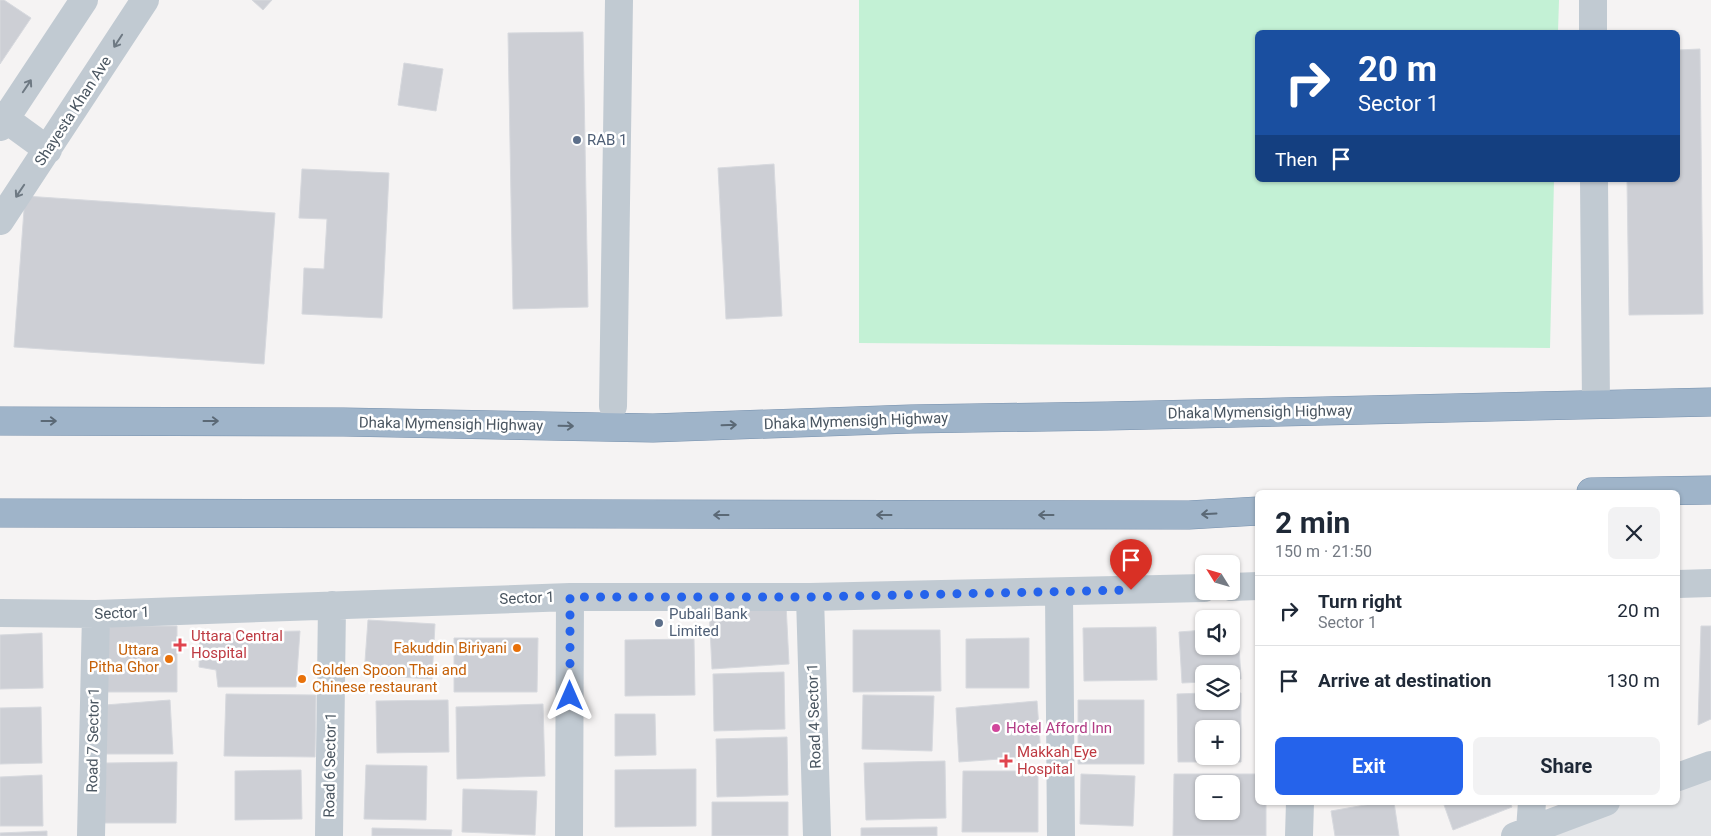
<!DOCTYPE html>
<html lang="en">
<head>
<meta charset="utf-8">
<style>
	:root { --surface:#fff; --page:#f2f2f3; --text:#1f2937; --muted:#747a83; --line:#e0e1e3; --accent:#2563eb }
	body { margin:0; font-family:Roboto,sans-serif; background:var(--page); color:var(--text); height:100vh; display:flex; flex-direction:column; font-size:19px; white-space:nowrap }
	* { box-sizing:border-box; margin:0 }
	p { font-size:16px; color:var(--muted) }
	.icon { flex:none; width:28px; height:28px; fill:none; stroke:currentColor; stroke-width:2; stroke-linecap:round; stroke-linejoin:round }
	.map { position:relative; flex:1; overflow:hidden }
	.drawer { position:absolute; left:1255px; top:490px; width:425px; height:315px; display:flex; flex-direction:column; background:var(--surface); border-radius:8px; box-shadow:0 1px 4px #0004 }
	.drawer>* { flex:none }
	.hud { position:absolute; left:1255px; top:30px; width:425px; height:152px; border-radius:8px; box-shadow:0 1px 4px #0004; background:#1a4fa0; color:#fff; overflow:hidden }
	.needle { width:32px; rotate:307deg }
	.buttons { position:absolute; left:1195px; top:555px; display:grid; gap:10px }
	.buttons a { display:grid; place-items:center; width:45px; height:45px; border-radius:8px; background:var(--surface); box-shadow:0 1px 4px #0004; font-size:25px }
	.pin { position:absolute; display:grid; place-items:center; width:42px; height:42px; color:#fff; margin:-51px -21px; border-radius:50% 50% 50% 0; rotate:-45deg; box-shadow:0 0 5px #0007 }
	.pin .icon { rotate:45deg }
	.me { position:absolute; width:55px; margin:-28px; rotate:0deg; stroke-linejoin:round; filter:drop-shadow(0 0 4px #0008) }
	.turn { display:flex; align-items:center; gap:18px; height:105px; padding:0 20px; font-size:22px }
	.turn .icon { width:65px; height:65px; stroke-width:2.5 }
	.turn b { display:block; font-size:35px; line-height:42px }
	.then { display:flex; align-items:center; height:48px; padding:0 20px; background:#0003; gap:10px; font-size:19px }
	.round { display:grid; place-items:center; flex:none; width:52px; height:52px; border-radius:8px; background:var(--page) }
	.overview { display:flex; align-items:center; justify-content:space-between; height:85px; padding:0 20px }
	h1 { font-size:30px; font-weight:700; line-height:38px }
	.action { display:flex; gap:10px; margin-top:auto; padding:10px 20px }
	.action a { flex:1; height:58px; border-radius:8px; background:var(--accent); color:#fff; font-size:20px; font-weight:700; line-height:58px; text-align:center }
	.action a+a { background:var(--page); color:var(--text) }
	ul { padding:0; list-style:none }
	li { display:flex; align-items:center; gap:15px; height:70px; padding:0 20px; border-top:1px solid var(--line) }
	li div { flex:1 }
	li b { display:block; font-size:19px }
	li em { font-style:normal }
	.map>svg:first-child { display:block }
	.airport { fill:#e2e4e7 }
	.green { fill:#c3f1d5 }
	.building { fill:#cdcfd5; stroke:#d7d9de; fill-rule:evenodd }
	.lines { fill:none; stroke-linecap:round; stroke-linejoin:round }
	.trunk-casing { stroke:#7690ad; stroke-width:29 }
	.minor { stroke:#c1cad2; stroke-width:28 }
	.trunk { stroke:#9fb4c9; stroke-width:28 }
	.oneway { stroke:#6e7983 }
	.oneway2 { stroke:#5b6976 }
	.route { stroke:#2563eb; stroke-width:9; stroke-dasharray:0 16.2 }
	.service-dot { fill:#5c6f8a; stroke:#fff; stroke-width:2 }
	.health-dot { fill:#e0444e; stroke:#fff; stroke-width:2 }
	.food-dot { fill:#e8710a; stroke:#fff; stroke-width:2 }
	.hotel-dot { fill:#d1479c; stroke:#fff; stroke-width:2 }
	.labels { text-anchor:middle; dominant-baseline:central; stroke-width:5; stroke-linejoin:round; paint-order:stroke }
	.street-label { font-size:15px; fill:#4a5661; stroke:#fff }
	.service-label { font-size:15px; fill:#4e5e75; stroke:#fff; text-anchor:start }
	.health-label { font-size:15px; fill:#be3a42; stroke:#fff; text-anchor:start }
	.food-label { font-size:15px; fill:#c56008; stroke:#fff; text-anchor:end }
	.hotel-label { font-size:15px; fill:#b23c85; stroke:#fff; text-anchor:start }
</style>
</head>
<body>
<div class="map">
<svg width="1711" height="836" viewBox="0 0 1711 836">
	<rect width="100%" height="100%" fill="#f5f3f3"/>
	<path class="airport" d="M1711 765V836H1515L1606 803 1678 802V777Z"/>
	<path class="green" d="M859 0H1559L1558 32H1258V180H1554L1550 348 859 343Z"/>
	<path class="building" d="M0 0H4L31 18 0 64Z
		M252 0H272L263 10Z
		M583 32 588 307 513 309 508 33Z
		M1700 49 1703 314 1629 315 1627 180H1678V50Z
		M404 63 443 69 436 111 398 105Z
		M774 164 782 316 726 319 718 168Z
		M302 169 389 173 382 318 302 314 304 268 324 269 327 219 299 218Z
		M25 196 275 213 264 364 14 347Z
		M786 604 789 664 712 669 709 608Z
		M368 620 435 624 432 679 364 675Z
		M103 626H177V692H104Z
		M1701 626H1711V719L1698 725Z
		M1156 627 1157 680 1084 681 1083 628Z
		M1231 628H1238L1241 679 1231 680V674H1204V682L1182 683 1179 632 1204 630V646H1231Z
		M853 630H940L941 691 853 692Z
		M300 631 296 687H218L216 670 199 667 200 633Z
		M42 633 43 688 0 689V635Z
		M454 638H538L537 692H454Z
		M1029 638V688H966V639Z
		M694 639 695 695 625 696V640Z
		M784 672 785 729 714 731 713 674Z
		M1204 693V701H1231V693H1241V762H1178L1177 694ZM1204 729H1231V756H1204Z
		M226 694 316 695 315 757 224 756Z
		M863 695 934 696 932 751 862 749Z
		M170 700 173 754H103L105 705Z
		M448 700 449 752 377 753 376 701Z
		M1078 700H1144V764H1078Z
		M1037 701 1041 756 959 762 956 708Z
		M543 704 545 776 457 779 456 707Z
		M41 707 42 763 0 764V708Z
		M615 714H655L656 755 615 756Z
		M787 737 788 795 717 797 716 739Z
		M945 761 946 818 866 820 864 763Z
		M177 762 176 823H104L106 763Z
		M366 765 427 766 426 820 364 819Z
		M696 769V826L615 827V770Z
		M301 770 302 819 235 820V771Z
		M963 771H1038V832H962Z
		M1081 774 1135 776 1133 826 1080 824Z
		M1174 774H1258V802H1266V836H1173ZM1204 784H1231V811H1204Z
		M42 775 43 826H0V777Z
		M463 789 537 791 535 835 462 832Z
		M712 802H788V836H712Z
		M1382 802H1394L1399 836H1335L1331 811Z
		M1443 802H1510L1512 807 1453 830Z
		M937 827V836H861V828Z
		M372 828 452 830 451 836H372Z
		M47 831V836H0V833Z"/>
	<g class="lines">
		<defs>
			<path id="trunk" d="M0 421 344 422 653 428 910 419 1108 416 1711 402
				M1591 492 1711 490
				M0 513 1189 515 1258 511"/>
		</defs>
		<use href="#trunk" class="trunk-casing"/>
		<path class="minor" d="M619 0 613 406 619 0
			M1593 0V32
			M0 115 48 150
			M0 127 84 0
			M1594 180 1596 404
			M0 221 145 0
			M1678 584 1711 583
			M1231 587 1258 586
			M1059 593 1061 836
			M810 597 817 836
			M0 613 96 614 570 597H810L1204 588
			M1678 777 1711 765
			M1530 830 1532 802
			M91 836 96 614
			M329 836 332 605
			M569 836 570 597
			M1299 836 1300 802
			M1515 836 1606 802"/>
		<use href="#trunk" class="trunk"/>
	</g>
	<defs><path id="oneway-shaft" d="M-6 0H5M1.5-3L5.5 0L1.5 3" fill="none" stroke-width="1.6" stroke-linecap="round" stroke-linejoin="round" transform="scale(1.25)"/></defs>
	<g class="oneway">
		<use href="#oneway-shaft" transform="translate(118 41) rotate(123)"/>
		<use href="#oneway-shaft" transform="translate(27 86) rotate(-56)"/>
		<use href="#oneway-shaft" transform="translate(20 191) rotate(124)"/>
	</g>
	<g class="oneway2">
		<use href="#oneway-shaft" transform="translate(49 421)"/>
		<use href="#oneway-shaft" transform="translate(211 421)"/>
		<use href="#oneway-shaft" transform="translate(729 425) rotate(-2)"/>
		<use href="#oneway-shaft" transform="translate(566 426) rotate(1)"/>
		<use href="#oneway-shaft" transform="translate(1209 514) rotate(177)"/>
		<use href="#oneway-shaft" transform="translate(721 515) rotate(-180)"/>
		<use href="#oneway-shaft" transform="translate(884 515) rotate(-180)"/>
		<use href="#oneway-shaft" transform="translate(1046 515) rotate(180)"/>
	</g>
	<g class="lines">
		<path class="route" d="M570 696V597H810L1131 590"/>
	</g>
	<g class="service-dot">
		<circle cx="577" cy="140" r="5"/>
		<circle cx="659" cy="623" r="5"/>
	</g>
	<g class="health-dot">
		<path d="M177.5 637.5h5v5h5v5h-5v5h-5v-5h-5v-5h5z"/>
		<path d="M1003.5 753.5h5v5h5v5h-5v5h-5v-5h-5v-5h5z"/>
	</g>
	<g class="food-dot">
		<circle cx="517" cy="648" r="5"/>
		<circle cx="169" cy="659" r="5"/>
		<circle cx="302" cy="679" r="5"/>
	</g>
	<circle class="hotel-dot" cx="996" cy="728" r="5"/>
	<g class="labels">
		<g class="street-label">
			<text transform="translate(73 111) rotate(-57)">Shayesta Khan Ave</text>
			<text transform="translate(1260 412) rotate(-1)">Dhaka Mymensigh Highway</text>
			<text transform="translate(856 421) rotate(-2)">Dhaka Mymensigh Highway</text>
			<text transform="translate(451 424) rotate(1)">Dhaka Mymensigh Highway</text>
			<text transform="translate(527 598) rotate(-2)">Sector 1</text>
			<text transform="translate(122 613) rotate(-2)">Sector 1</text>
			<text transform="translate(814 716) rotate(-92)">Road 4 Sector 1</text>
			<text transform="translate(93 740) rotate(-89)">Road 7 Sector 1</text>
			<text transform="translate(330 765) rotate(-89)">Road 6 Sector 1</text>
		</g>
		<g class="service-label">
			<text x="587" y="140">RAB 1</text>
			<text x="669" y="614">Pubali Bank<tspan x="669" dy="17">Limited</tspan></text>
		</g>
		<g class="health-label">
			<text x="191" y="636">Uttara Central<tspan x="191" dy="17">Hospital</tspan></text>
			<text x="1017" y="752">Makkah Eye<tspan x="1017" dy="17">Hospital</tspan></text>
		</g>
		<g class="food-label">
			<text x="507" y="648">Fakuddin Biriyani</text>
			<text x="159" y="650">Uttara<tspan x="159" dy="17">Pitha Ghor</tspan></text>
			<text x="312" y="670" text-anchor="start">Golden Spoon Thai and<tspan x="312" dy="17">Chinese restaurant</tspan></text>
		</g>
		<g class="hotel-label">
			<text x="1006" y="728">Hotel Afford Inn</text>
		</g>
	</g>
</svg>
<div class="buttons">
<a><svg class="needle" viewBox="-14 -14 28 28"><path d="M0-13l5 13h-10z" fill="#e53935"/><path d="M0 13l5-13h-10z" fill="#747a83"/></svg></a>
<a><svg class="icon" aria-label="sound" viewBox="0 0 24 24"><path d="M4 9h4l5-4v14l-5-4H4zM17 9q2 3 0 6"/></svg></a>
<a><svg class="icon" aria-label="layers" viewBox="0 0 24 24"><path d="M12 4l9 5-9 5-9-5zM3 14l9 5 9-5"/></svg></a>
<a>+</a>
<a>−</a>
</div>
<div class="pin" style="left:1131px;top:590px;background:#d93025"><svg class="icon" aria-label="arrive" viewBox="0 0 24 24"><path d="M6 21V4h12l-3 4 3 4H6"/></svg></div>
<svg class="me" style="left:570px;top:696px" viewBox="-20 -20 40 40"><path d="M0-17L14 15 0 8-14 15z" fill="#2563eb" stroke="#fff" stroke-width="4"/></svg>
<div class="hud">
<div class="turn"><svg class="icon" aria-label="right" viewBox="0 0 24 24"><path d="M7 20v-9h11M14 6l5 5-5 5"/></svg><div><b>20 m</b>Sector 1</div></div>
<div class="then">Then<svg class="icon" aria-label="arrive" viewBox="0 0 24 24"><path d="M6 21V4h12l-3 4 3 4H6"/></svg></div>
</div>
<section class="drawer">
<div class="overview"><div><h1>2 min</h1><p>150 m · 21:50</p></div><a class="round"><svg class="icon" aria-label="close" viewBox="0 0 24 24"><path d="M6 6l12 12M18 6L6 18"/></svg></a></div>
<ul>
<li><svg class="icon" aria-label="right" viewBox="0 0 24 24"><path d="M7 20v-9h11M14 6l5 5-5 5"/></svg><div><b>Turn right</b><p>Sector 1</p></div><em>20 m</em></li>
<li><svg class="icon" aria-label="arrive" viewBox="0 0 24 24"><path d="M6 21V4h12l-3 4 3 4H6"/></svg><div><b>Arrive at destination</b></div><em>130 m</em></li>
</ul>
<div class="action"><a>Exit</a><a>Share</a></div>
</section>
</div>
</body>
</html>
